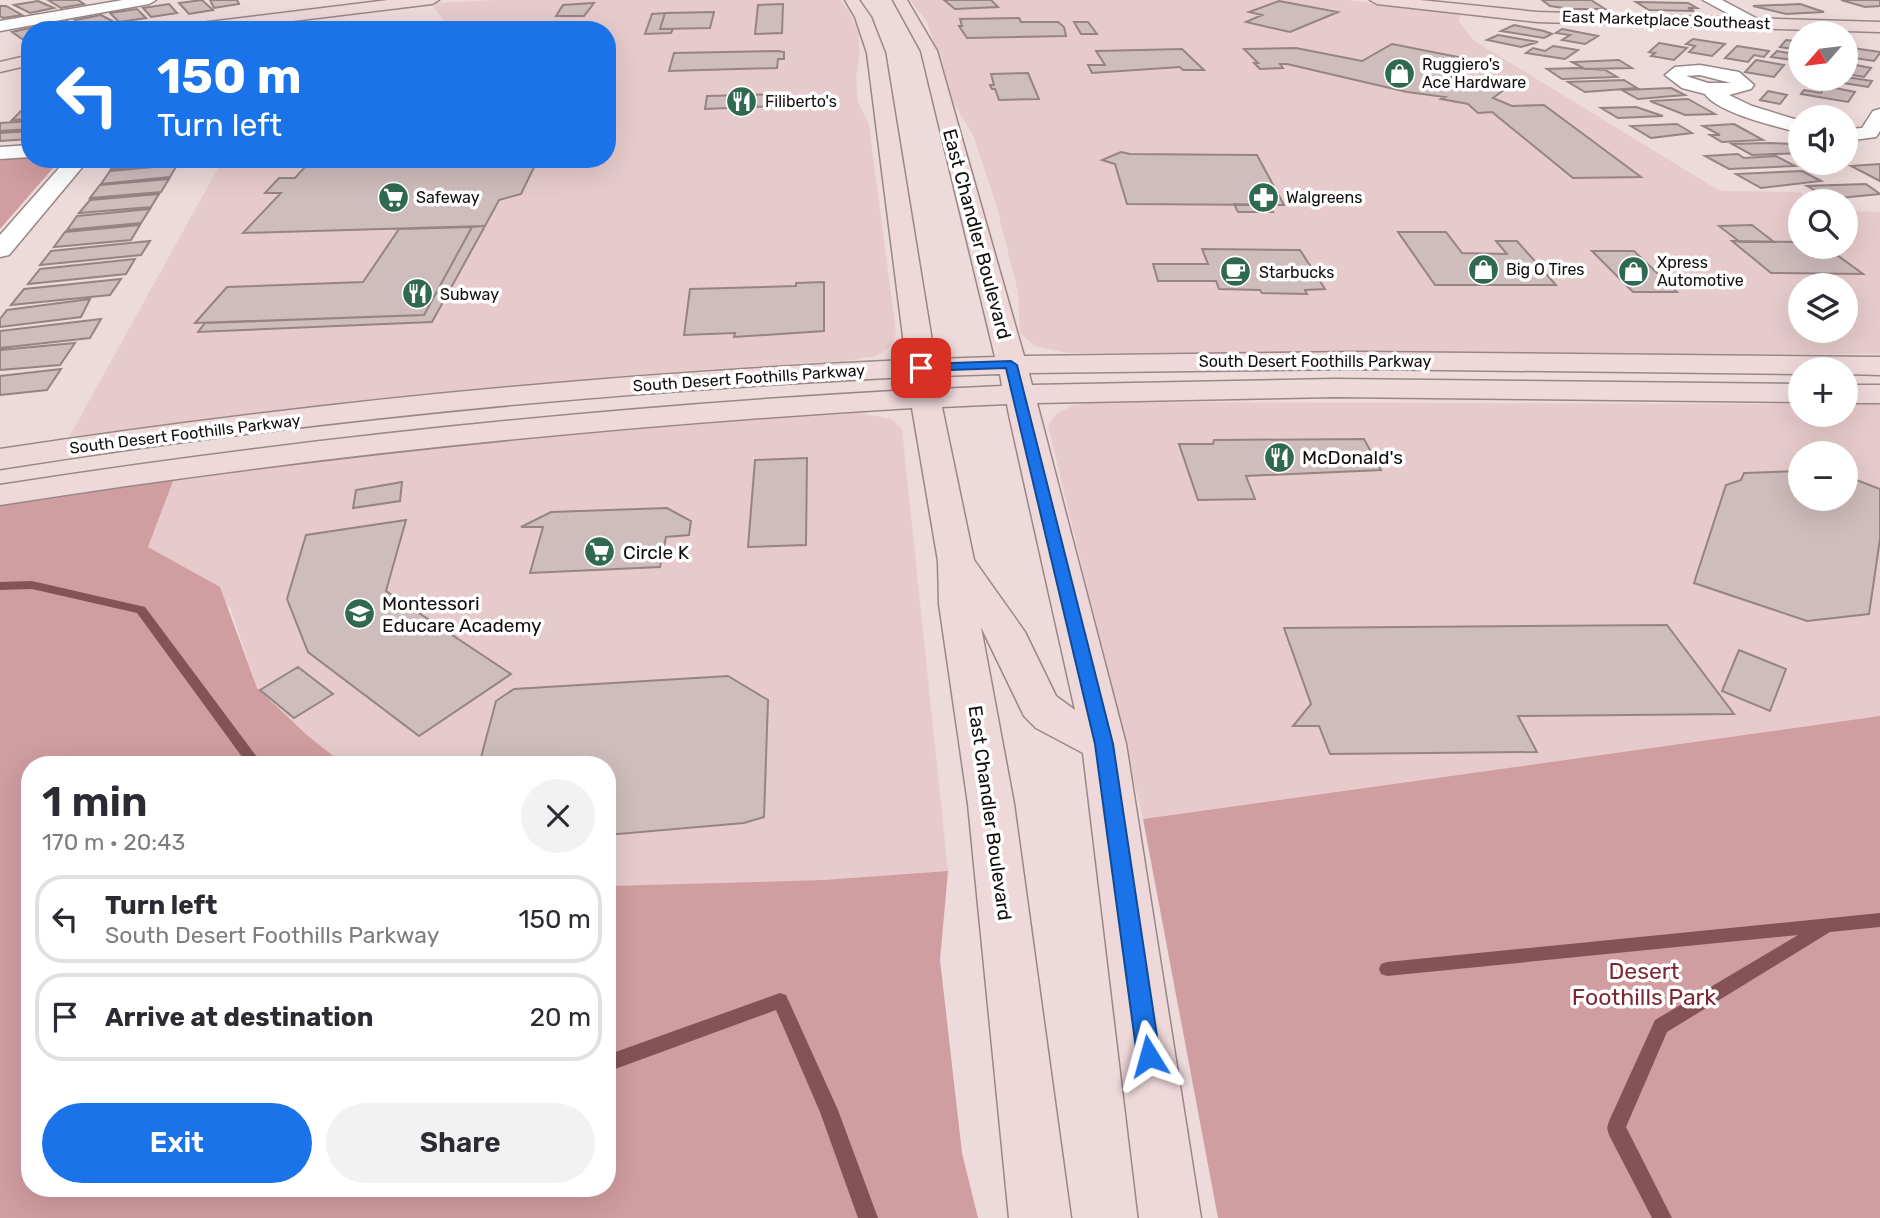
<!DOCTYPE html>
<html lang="en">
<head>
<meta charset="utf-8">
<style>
	:root { --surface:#fff; --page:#f2f2f3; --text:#2b2b33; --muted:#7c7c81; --line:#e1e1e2; --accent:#1a73e8 }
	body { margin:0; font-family:Rubik,sans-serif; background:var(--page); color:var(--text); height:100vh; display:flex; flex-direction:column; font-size:26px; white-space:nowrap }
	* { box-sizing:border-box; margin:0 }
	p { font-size:23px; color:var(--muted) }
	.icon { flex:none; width:38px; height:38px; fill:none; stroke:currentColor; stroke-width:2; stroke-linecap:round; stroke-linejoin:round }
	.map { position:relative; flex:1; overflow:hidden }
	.side { position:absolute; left:21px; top:756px; width:595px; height:441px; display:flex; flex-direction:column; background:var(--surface); border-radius:28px; box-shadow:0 7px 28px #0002 }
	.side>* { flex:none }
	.banner { position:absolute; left:21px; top:21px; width:595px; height:147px; border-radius:28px; box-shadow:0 7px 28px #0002; background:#1a73e8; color:#fff; overflow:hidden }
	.needle { width:46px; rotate:242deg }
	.buttons { position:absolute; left:1788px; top:21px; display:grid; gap:14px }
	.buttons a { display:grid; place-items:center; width:70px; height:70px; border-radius:50%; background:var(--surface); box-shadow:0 7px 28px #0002; font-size:35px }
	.pin { position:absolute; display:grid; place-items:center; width:60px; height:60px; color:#fff; margin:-30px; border-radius:14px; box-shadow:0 4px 10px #0006 }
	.me { position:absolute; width:77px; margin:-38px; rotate:352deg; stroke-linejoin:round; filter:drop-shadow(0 0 5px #0008) }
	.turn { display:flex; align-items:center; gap:24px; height:147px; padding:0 21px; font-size:32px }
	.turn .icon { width:91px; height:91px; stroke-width:2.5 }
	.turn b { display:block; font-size:49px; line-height:60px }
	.round { display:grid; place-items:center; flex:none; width:74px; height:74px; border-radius:37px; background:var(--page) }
	.summary { display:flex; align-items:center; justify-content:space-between; height:119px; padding:0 21px }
	h1 { font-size:42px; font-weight:600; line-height:52px }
	.action { display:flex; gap:14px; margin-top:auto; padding:14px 21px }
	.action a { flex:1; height:80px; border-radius:42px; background:var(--accent); color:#fff; font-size:28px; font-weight:600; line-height:80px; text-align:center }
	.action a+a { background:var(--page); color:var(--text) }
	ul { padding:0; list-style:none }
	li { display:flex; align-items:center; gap:21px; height:88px; margin:0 14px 10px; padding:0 7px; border:4px solid var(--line); border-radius:28px }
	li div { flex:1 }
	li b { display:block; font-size:26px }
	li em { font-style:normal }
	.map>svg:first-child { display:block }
	.built { fill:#e7cbcc; fill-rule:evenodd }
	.green { fill:#d09da0 }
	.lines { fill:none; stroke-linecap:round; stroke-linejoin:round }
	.stream { fill:#855357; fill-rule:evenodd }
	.building { fill:#cfbcbd; stroke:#968485; stroke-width:2 }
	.street-casing { stroke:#998788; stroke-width:3 }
	.secondary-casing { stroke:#998788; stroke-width:3 }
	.street { fill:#fff; fill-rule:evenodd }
	.secondary { fill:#eed8da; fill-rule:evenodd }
	.route { fill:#1a73e8; stroke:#114b97; stroke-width:2 }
	.labels { text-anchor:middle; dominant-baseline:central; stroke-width:7; stroke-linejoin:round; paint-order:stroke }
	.far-street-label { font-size:16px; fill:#140e0e; stroke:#fff }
	.far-poi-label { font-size:16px; fill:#140e0e; stroke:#fff; text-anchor:start }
	.street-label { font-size:19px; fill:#140e0e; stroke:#fff }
	.poi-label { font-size:19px; fill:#140e0e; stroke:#fff; text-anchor:start }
	.near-park-label { font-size:23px; fill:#7d2735; stroke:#fff }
</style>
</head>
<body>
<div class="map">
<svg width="1880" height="1218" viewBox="0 0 1880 1218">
	<rect width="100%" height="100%" fill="#eddadb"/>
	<path class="built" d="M495 0H840L849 11 858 32 860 54 856 78 858 101 869 125 896 332 893 345 876 356 844 361 699 370 365 400 69 437 223 159H607V30H450L431 3Z
		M910 0H1347L1460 14 1459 21 1473 40 1720 191 1800 192 1817 201H1801V247H1846V211L1880 212V354L1067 353 1035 346 1020 333 1018 292 996 204 973 135 953 102 927 22ZM1801 285H1846V331H1801Z
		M1094 402 1801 404V415H1846V404H1880V716L1143 819 1048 426 1055 415 1071 406ZM1801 453H1846V499H1801Z
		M854 412 891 419 902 429 948 871 823 880 607 886V765H345L308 736 257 688 230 607 148 547 175 476 619 426Z"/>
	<path class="green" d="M30 155V159H61L0 229V161L3 158Z
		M175 476 148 547 220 587 257 688 308 736 345 765H30V1188H607V886L823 880 948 871 940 960 962 1153 978 1218H0V505Z
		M1880 716V1218H1218L1143 819Z"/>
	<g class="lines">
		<path class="stream" d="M32 581 145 607 263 765H248L137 613 32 589 0 590V582Z
			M1880 913V927L1830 932 1667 1032 1626 1127 1672 1218H1652L1609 1135 1607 1128 1609 1121 1655 1020 1798 935 1387 976 1381 974 1379 969 1381 964 1387 962Z
			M780 993 786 995 838 1110 878 1218H858L820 1112 776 1010 607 1072V1055Z"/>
	</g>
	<path class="building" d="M48 0H78L84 4 61 8Z
		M202 0 213 10 189 14 179 3Z
		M210 0H237L239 4 214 8Z
		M944 0H991L998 7 955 9Z
		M1542 0H1591L1605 9H1571L1550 6Z
		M1841 0H1880V6L1865 7Z
		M38 1 54 8 30 13 14 5Z
		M1279 1 1338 12 1290 32 1246 22 1262 15 1249 12Z
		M1636 2 1688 3 1697 8H1688L1694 11 1649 10Z
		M594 3 584 16H556L563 5Z
		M169 4 177 13 151 17 143 8Z
		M783 4 782 33 755 34 758 5Z
		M1800 4 1824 12 1786 14 1753 6Z
		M0 6H6L22 15 3 18 0 16Z
		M137 9 146 18 119 22 110 13Z
		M714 12 710 28 660 29 665 13Z
		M665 13 660 29H673L671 33 645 34 652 14Z
		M101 15 116 23 89 28 75 20Z
		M1019 18 1021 22H1058L1064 27 1066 36 967 38 959 26H962L960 19Z
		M67 21 85 30H50L43 26Z
		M1074 22H1088L1097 34H1081Z
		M588 25 585 30H519L522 26Z
		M1514 25 1544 31 1552 34 1544 38 1501 31Z
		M34 27 39 30H30L28 43 12 32Z
		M1562 29 1598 36 1585 44 1562 40 1570 35 1556 33Z
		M1498 35 1538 42 1521 47 1487 40Z
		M1693 39 1725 44 1712 56 1689 52 1695 46 1686 44Z
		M1786 40 1801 42V50L1780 47Z
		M1659 43 1687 48 1674 60 1651 56 1655 53 1649 52Z
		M1392 44 1478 61 1450 78 1505 89 1493 98 1512 106 1544 105 1641 177 1573 178 1492 112 1478 113 1468 104 1441 99 1445 97 1407 92 1287 64H1280L1283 68 1260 69 1254 63H1258L1244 49 1296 48 1362 61Z
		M1553 46 1578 50 1565 59 1526 53 1533 48 1545 51Z
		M1737 46 1769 51 1764 57 1754 55 1748 62 1725 58Z
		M1846 47 1880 52V53L1874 61 1847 57 1851 52 1846 51Z
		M1182 49 1204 70H1183L1180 67 1092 73 1088 65H1105L1096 51Z
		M778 51 784 52V59H778L777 68 669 71 674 53Z
		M1777 51 1801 55V61L1771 57Z
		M1619 60 1632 68 1585 69 1572 62Z
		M1756 60 1784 65 1774 77 1745 72Z
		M1846 63 1871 68 1864 77 1846 74Z
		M1576 68 1605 70 1617 77 1562 79 1547 69Z
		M1028 73 1039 99 999 100 995 89H992L990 85H994L991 74Z
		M1846 77 1872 81 1868 87 1818 79Z
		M1624 80 1637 88 1585 92 1568 82Z
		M1825 86 1855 92 1848 102 1801 94 1804 90 1821 93Z
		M1671 88 1685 95 1638 99 1622 90Z
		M1768 91 1787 95 1780 104 1760 100Z
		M779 94 778 106 705 109 707 96Z
		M1688 99 1715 114 1685 115 1650 101Z
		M1636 107 1663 116 1618 118 1601 108Z
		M30 110V119L12 120 21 111Z
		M30 121V129L0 131V123Z
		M1677 124 1692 133 1651 138 1631 126Z
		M1734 124 1763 140 1722 142 1710 135H1720L1703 126Z
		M30 131V139L0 141V133Z
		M1771 143 1790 144 1801 149V153L1752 155 1732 144Z
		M1121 152 1130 154 1257 155 1284 205 1127 204 1115 164 1102 160Z
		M1738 154 1744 158 1776 156 1795 166 1729 169 1705 156Z
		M119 159H181L178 164 111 169Z
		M312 159H538L521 194 499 200 485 226 243 233 281 193H265L279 178H295Z
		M1880 164V181L1851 166Z
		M177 165 170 177 101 184 110 171Z
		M1802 171 1821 181 1761 188 1736 174Z
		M169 179 161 192 90 198 100 185Z
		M1866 184 1880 194 1830 199 1807 186Z
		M159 194 151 207 79 213 90 200Z
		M1234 204 1269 205 1273 212H1238Z
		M150 209 141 223 67 230 77 216Z
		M140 225 131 240 54 247 65 232Z
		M1752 225 1774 242H1740L1719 226Z
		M485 226 432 322 198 332 205 323 424 315 472 227Z
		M472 227 424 315 195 323 227 287 363 282 399 229Z
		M1398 232H1446L1462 253 1507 254 1496 241H1517L1556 285H1435Z
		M150 241 141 255 40 265 51 251Z
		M1732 241 1801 242V247H1826L1863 274 1771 273Z
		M1202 249 1300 250 1325 289 1305 290 1307 294 1262 293 1260 290 1219 289 1216 281H1158L1153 264H1208Z
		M1592 251H1634L1677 292H1633Z
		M135 259 126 274 28 284 40 269Z
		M121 279 110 295 11 305 24 289Z
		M824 282V331L734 337 735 333 684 335 690 289 796 286V283Z
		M90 299 81 317 0 327V319L7 310Z
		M101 319 90 338 0 348V331Z
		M75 343 60 365 0 370V350Z
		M61 369 47 390 0 395V376Z
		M1364 439 1381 470 1246 476 1255 499 1198 500 1179 444H1213L1214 440Z
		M807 458 806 545 748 547 755 460Z
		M1801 471V499H1846V476L1880 489V539L1869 614 1807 621 1694 583 1726 485 1741 480 1744 473Z
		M402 482 400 501 353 508 356 490Z
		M667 508 691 521 689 535 666 537 660 567 530 573 543 527H521L551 512Z
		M406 520 386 591 511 674 419 736 308 652 287 599 306 535Z
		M1667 625 1734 714 1518 716 1537 752 1330 754 1319 726H1293L1311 704 1284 628Z
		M1739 650 1786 669 1770 711 1722 691Z
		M298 667 333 694 294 718 260 690Z
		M728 676 768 700 764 817 744 823 607 835V765H479L496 701 514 689Z"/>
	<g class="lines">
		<defs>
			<path id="street" d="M123 0H156L149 4 0 31V21Z
				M1703 0H1722L1765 23 1757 28 1751 26Z
				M1700 65 1739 72 1754 85 1751 89 1729 95 1752 106 1801 121V133C1779 127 1717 113 1705 94L1682 88 1665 75 1675 67ZM1700 75 1731 83H1708L1686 76Z
				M1880 109V131L1876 137 1846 141V129L1862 128 1873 111Z
				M30 145V157L0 159V147Z
				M67 159H89L9 255 0 257V235Z"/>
			<path id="secondary" d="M388 0H439L432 4 219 30H176L184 25Z
				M845 0H859L871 17 885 53 935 359 995 357 921 51 893 0H907L937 51 1024 356 1359 352 1880 357V375L1846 374V369H1801V374L1359 369 1029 373 1032 385 1335 379 1801 384V402L1335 397 1037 403 1126 744 1201 1218H1139L1083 753 1036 728 1024 716 981 627 1014 804 1071 1218H1009L968 804 939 604 938 561 912 408C606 426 303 457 0 505V485C302 438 605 407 910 390L908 377C603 392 301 421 0 469V449C301 403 602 374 906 360L867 53 855 17ZM1000 374 1002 386 939 389 937 376ZM1007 404 1009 415 1075 710 1056 696 1025 632 974 560 942 407Z
				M1370 0H1420L1537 12 1880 22V32L1537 22 1377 4Z
				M30 55V65L0 72V62Z
				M1846 385H1880V403H1846Z"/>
		</defs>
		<use href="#street" class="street-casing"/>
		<use href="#secondary" class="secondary-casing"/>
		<use href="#street" class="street"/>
		<use href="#secondary" class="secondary"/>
	</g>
	<path class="route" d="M1011 361 1017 365 1113 744 1160 1056 1157 1064 1149 1067 1141 1064 1137 1056 1095 744 1006 368 921 371 915 368 921 364Z"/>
	<defs>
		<symbol id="shop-disc" viewBox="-11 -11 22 22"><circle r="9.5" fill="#2f6952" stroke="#fff"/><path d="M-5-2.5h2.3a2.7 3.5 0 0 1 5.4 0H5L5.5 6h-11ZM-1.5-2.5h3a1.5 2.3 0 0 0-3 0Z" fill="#fff"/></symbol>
		<symbol id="restaurant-disc" viewBox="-11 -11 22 22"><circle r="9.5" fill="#2f6952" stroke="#fff"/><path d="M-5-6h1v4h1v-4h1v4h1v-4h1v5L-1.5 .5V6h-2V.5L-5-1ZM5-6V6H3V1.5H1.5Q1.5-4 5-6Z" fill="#fff"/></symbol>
		<symbol id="supermarket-disc" viewBox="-11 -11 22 22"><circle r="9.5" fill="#2f6952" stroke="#fff"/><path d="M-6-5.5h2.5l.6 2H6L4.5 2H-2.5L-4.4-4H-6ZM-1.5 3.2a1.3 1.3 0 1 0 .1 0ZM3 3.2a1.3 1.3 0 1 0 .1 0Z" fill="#fff"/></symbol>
		<symbol id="pharmacy-disc" viewBox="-11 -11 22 22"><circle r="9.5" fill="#2f6952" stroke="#fff"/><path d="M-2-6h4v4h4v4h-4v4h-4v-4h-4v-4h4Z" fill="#fff"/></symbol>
		<symbol id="cafe-disc" viewBox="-11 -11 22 22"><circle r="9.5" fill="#2f6952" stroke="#fff"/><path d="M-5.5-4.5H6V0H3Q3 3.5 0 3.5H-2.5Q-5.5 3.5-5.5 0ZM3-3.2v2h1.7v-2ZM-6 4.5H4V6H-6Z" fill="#fff"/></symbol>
		<symbol id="school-disc" viewBox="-11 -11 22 22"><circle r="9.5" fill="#2f6952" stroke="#fff"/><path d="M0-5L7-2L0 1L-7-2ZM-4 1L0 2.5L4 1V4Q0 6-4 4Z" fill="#fff"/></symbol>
	</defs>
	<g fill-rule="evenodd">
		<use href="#shop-disc" x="1382" y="56" width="35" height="35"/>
		<use href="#restaurant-disc" x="724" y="84" width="35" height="35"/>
		<use href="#supermarket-disc" x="376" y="180" width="35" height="35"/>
		<use href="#pharmacy-disc" x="1246" y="180" width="35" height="35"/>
		<use href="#shop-disc" x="1466" y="252" width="35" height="35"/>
		<use href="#shop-disc" x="1616" y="254" width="35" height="35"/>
		<use href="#cafe-disc" x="1218" y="254" width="35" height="35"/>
		<use href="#restaurant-disc" x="400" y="276" width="35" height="35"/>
		<use href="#restaurant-disc" x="1262" y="440" width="35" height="35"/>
		<use href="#supermarket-disc" x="582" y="534" width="35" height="35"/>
		<use href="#school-disc" x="342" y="596" width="35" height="35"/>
	</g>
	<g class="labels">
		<g class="far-street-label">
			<text transform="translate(1666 20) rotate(2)">East Marketplace Southeast</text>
			<text x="1315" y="361">South Desert Foothills Parkway</text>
			<text transform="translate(749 378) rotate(-4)">South Desert Foothills Parkway</text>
			<text transform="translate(185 434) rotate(-7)">South Desert Foothills Parkway</text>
		</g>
		<g class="far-poi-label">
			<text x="1422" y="64">Ruggiero's<tspan x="1422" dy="18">Ace Hardware</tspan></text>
			<text x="765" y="101">Filiberto's</text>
			<text x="416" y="197">Safeway</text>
			<text x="1286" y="197">Walgreens</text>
			<text x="1657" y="262">Xpress<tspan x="1657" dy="18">Automotive</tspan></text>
			<text x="1506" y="269">Big O Tires</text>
			<text x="1259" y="272">Starbucks</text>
			<text x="440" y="294">Subway</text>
		</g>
		<g class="street-label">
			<text transform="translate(977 234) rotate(75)">East Chandler Boulevard</text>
			<text transform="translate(990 813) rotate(82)">East Chandler Boulevard</text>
		</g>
		<g class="poi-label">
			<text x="1302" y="457">McDonald's</text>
			<text x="623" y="552">Circle K</text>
			<text x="382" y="603">Montessori<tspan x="382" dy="22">Educare Academy</tspan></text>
		</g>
		<g class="near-park-label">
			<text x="1644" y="971">Desert<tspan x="1644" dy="26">Foothills Park</tspan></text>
		</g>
	</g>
</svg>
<div class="buttons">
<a><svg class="needle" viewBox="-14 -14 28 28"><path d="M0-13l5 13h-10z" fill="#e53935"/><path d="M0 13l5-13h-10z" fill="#7c7c81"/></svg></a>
<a><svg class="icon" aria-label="sound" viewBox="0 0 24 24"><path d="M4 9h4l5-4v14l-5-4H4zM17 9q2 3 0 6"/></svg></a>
<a><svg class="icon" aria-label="search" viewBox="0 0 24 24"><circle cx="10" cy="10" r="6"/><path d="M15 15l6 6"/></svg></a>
<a><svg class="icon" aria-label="layers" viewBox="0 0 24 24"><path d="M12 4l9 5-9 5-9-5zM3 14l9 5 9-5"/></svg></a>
<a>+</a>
<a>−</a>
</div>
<div class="pin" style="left:921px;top:368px;background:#d93025"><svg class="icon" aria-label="arrive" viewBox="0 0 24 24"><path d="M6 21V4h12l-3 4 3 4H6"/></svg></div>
<svg class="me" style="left:1149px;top:1056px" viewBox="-20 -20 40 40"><path d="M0-17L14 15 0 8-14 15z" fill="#1a73e8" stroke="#fff" stroke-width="4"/></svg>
<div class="banner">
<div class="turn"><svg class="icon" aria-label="left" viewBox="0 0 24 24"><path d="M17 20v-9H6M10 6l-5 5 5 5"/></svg><div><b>150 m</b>Turn left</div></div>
</div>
<section class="side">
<div class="summary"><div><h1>1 min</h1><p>170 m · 20:43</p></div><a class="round"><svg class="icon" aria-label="close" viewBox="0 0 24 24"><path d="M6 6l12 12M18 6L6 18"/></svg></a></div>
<ul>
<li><svg class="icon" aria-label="left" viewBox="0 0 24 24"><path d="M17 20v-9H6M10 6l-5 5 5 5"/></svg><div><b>Turn left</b><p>South Desert Foothills Parkway</p></div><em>150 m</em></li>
<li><svg class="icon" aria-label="arrive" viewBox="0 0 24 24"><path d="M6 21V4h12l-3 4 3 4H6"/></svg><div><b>Arrive at destination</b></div><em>20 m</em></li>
</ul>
<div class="action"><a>Exit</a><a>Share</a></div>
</section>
</div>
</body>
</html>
